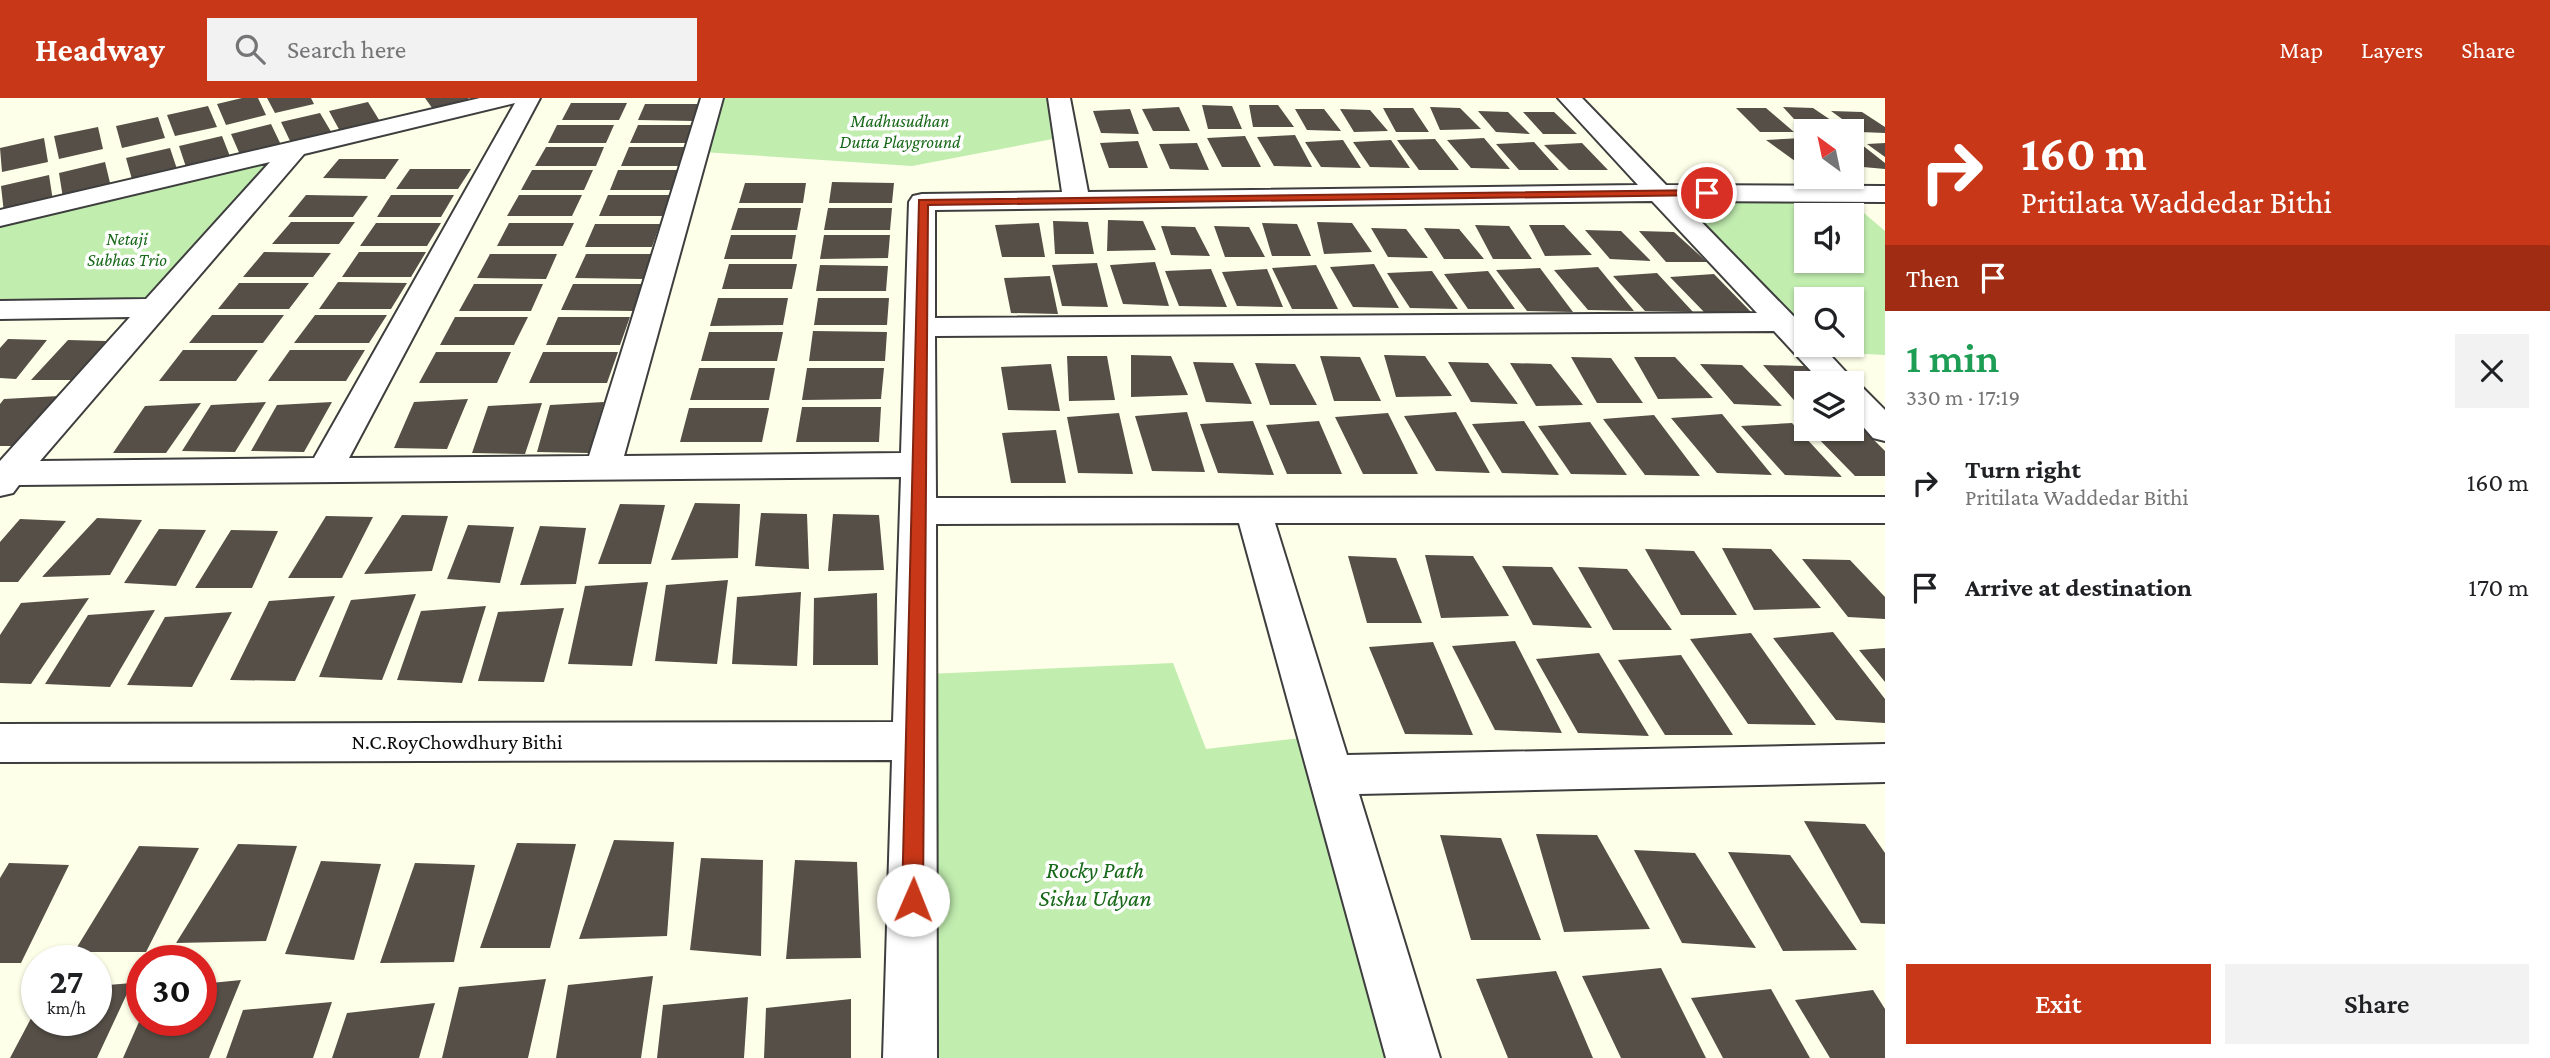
<!DOCTYPE html>
<html lang="en">
<head>
<meta charset="utf-8">
<style>
	:root { --surface:#fff; --page:#f2f2f2; --text:#202124; --muted:#757577; --accent:#c73718 }
	body { margin:0; font-family:"Crimson Pro",serif; background:var(--page); color:var(--text); height:100vh; display:flex; flex-direction:column; font-size:26px; white-space:nowrap }
	* { box-sizing:border-box; margin:0 }
	p { font-size:23px; color:var(--muted) }
	.icon { flex:none; width:38px; height:38px; fill:none; stroke:currentColor; stroke-width:2; stroke-linecap:round; stroke-linejoin:round }
	.map { position:relative; flex:1; overflow:hidden }
	.side { display:flex; flex-direction:column; background:var(--surface); width:665px }
	.side>* { flex:none }
	.banner { background:#c73718; color:#fff; overflow:hidden }
	.needle { width:46px; rotate:327deg }
	.controls { position:absolute; left:1794px; top:21px; display:grid; gap:14px }
	.controls a { display:grid; place-items:center; width:70px; height:70px; border-radius:0px; background:var(--surface); box-shadow:0 2px 5px #0004; font-size:35px }
	.speed { position:absolute; left:21px; top:847px; display:flex; gap:14px; font-size:35px; font-weight:700; text-align:center }
	.speed>* { display:grid; place-content:center; width:91px; height:91px; border-radius:50%; background:var(--surface); box-shadow:0 2px 5px #0004; line-height:1 }
	.speed small { font-size:18px; font-weight:400 }
	.speed .limit { border:10px solid #d22; background:#fff; color:#111 }
	.pin { position:absolute; display:grid; place-items:center; width:60px; height:60px; color:#fff; margin:-30px; border:4px solid #fff; border-radius:50%; box-shadow:0 2px 7px #0007 }
	.me { position:absolute; width:77px; margin:-38px; rotate:1deg; stroke-linejoin:round; filter:drop-shadow(0 0 5px #0008) }
	.turn { display:flex; align-items:center; gap:24px; height:147px; padding:0 21px; font-size:32px }
	.turn .icon { width:91px; height:91px; stroke-width:2.5 }
	.turn b { display:block; font-size:49px; line-height:60px }
	.then { display:flex; align-items:center; height:66px; padding:0 21px; background:#0003; gap:14px; font-size:26px }
	.round { display:grid; place-items:center; flex:none; width:74px; height:74px; border-radius:0px; background:var(--page) }
	.summary { display:flex; align-items:center; justify-content:space-between; height:119px; padding:0 21px }
	h1 { font-size:42px; font-weight:600; line-height:52px; color:#1e9e55 }
	.cta { display:flex; gap:14px; margin-top:auto; padding:14px 21px }
	.cta a { flex:1; height:80px; border-radius:0px; background:var(--accent); color:#fff; font-size:28px; font-weight:600; line-height:80px; text-align:center }
	.cta a+a { background:var(--page); color:var(--text) }
	ul { padding:0; list-style:none }
	li { display:flex; align-items:center; gap:21px; height:105px; padding:0 21px }
	li div { flex:1 }
	li b { display:block; font-size:26px }
	li em { font-style:normal }
	header { display:flex; align-items:center; gap:42px; box-sizing:border-box; height:98px; padding:0 35px; background:var(--accent); color:#fff }
	header strong { font-size:33px }
	nav { display:flex; gap:38px; margin-inline-start:auto; font-size:24px }
	.search { width:490px; height:63px; background:var(--page); display:flex; align-items:center; gap:18px; box-sizing:border-box; padding:0 24px; border-radius:0px; color:var(--muted); font-size:26px }
	main { display:flex; flex:1; min-height:0 }
	.map>svg:first-child { display:block }
	.green { fill:#c1edaf; fill-rule:evenodd }
	.building { fill:#554f47 }
	.lines { fill:none; stroke-linecap:round; stroke-linejoin:round }
	.minor-casing { stroke:#3e3e3e; stroke-width:4 }
	.minor { fill:#fff; fill-rule:evenodd }
	.route { fill:#c73718; stroke:#812410; stroke-width:2 }
	.labels { text-anchor:middle; dominant-baseline:central; stroke-width:7; stroke-linejoin:round; paint-order:stroke }
	.far-park-label { font-size:18px; font-style:italic; fill:#176818; stroke:#fff }
	.street-label { font-size:21px; fill:#0b0b0b; stroke:#fff }
	.near-park-label { font-size:24px; font-style:italic; fill:#176818; stroke:#fff }
</style>
</head>
<body>
<header>
<strong>Headway</strong>
<div class="search"><svg class="icon" aria-label="search" viewBox="0 0 24 24"><circle cx="10" cy="10" r="6"/><path d="M15 15l6 6"/></svg>Search here</div>
<nav><a>Map</a><a>Layers</a><a>Share</a></nav>
</header>
<main>
<div class="map">
<svg width="1885" height="960" viewBox="0 0 1885 960">
	<rect width="100%" height="100%" fill="#feffe9"/>
	<path class="green" d="M719 0H1054L1058 40 912 68 703 54Z
		M296 50 155 210H0V120Z
		M1844 98 1885 133V257L1809 253 1665 99ZM1806 117H1852V163H1806ZM1806 201H1852V247H1806Z
		M1173 565 1206 651 1318 638 1413 960H913L928 576Z"/>
	<path class="building" d="M242 0H258L266 17 226 27 217 6Z
		M267 0H311L314 6 275 15Z
		M425 0H468L472 5 435 14Z
		M368 4 381 25 341 35 329 13Z
		M571 5H627L619 22H562Z
		M645 6H700L694 23 638 22Z
		M1202 7 1232 8 1242 31H1208Z
		M1249 7H1278L1294 29H1253Z
		M208 8 217 29 175 38 167 17Z
		M1179 9 1190 33H1153L1142 11Z
		M1430 9 1460 10 1481 31 1440 32Z
		M1783 9 1813 10 1844 31 1804 32Z
		M1383 10H1413L1429 34H1396Z
		M1736 10H1766L1794 34H1760Z
		M1130 11 1139 36 1101 35 1093 13Z
		M1295 11H1324L1341 33 1307 32Z
		M1340 11 1370 12 1388 33 1354 34Z
		M1478 13 1508 14 1530 36 1496 34Z
		M1831 13 1862 14 1885 29V35L1860 34Z
		M1523 14H1554L1577 36H1543Z
		M320 15 333 37 292 47 281 24Z
		M158 19 165 40 122 50 116 28Z
		M271 26 282 49 241 59 231 36Z
		M557 27H614L606 45H548Z
		M638 27H695L689 45H630Z
		M98 29 103 51 59 61 54 38Z
		M1295 37 1312 69 1274 68 1257 39Z
		M222 38 231 61 187 72 179 48Z
		M1245 38 1261 69H1222L1207 40Z
		M1852 39 1885 65V71L1852 68Z
		M44 40 48 64 2 74 0 50Z
		M1484 40 1510 71 1471 70 1447 42Z
		M1803 40 1806 43V71L1766 42Z
		M1435 41 1459 72H1419L1397 42Z
		M1343 42 1361 70 1321 69 1305 44Z
		M1391 42 1410 70 1370 69 1353 44Z
		M1138 43 1148 70H1109L1100 45Z
		M1534 44 1559 72H1519L1496 46Z
		M1197 45 1209 72 1170 71 1159 46Z
		M1582 45 1608 72H1569L1544 47Z
		M1885 45V59L1867 46Z
		M546 49H604L596 68H535Z
		M629 49H688L681 68H621Z
		M170 50 178 74 133 85 126 60Z
		M339 61H399L385 81 323 80Z
		M105 64 111 89 63 100 59 75Z
		M410 71H471L458 91H396Z
		M532 72H593L584 92H521Z
		M618 72H679L672 92H610Z
		M49 77 53 103 4 115 1 88Z
		M832 84 894 85 892 105H829Z
		M745 85H806L803 105H739Z
		M306 97 368 98 353 119H288Z
		M391 97H454L441 119H377Z
		M519 97H582L572 118H507Z
		M608 97H670L663 118H599Z
		M738 110H801L797 132H731Z
		M828 110H892L890 132H824Z
		M1108 122 1143 123 1156 152 1107 153Z
		M1053 123 1088 124 1094 156H1055Z
		M291 124H355L339 146H272Z
		M1317 124 1352 125 1372 154 1324 156Z
		M376 125H441L427 148H360Z
		M509 125H574L563 148H497Z
		M1039 125 1045 159H1002L995 127Z
		M1262 125 1297 126 1311 158H1272Z
		M595 126H660L652 149H585Z
		M1475 127 1509 128 1532 161H1493Z
		M1529 127H1564L1592 157 1545 158Z
		M1161 128 1195 129 1210 158 1171 157Z
		M1214 128 1249 129 1265 159H1225Z
		M1371 130 1406 131 1428 160 1388 159Z
		M1424 130 1459 131 1484 161H1444Z
		M1585 132 1621 133 1651 163 1610 161Z
		M1639 133 1674 134 1707 164H1666Z
		M731 137H796L792 161H724Z
		M824 137H890L888 160 820 161Z
		M264 154 331 155 313 179H243Z
		M359 154H426L411 179H342Z
		M490 156H557L546 181 477 180Z
		M586 156H653L644 181 575 180Z
		M1155 164 1169 208 1123 206 1110 167Z
		M1097 165 1108 209 1062 208 1052 167Z
		M729 166H797L792 191H722Z
		M1374 166 1399 210 1353 209 1330 169Z
		M820 167 888 168 886 193H816Z
		M1316 167 1338 211H1292L1272 170Z
		M1598 169 1634 213 1588 212 1554 172Z
		M1540 170 1573 214 1527 213 1496 172Z
		M1211 171 1227 209 1179 208 1165 173Z
		M1267 171 1283 209 1237 208 1222 174Z
		M1432 173 1458 211 1410 210 1387 175Z
		M1488 173 1515 211H1468L1444 176Z
		M1657 175 1693 214 1645 213 1613 178Z
		M1714 176 1751 214H1704L1670 179Z
		M1050 178 1058 216 1011 215 1004 180Z
		M338 184 407 185 391 211H319Z
		M239 185H309L289 211H218Z
		M474 186H543L531 213H459Z
		M573 186H643L633 213 561 212Z
		M718 200H788L783 227 710 228Z
		M818 200H889L887 227H814Z
		M212 217H284L263 245H189Z
		M315 217H387L369 245H294Z
		M455 219H528L514 247H440Z
		M558 219H630L620 247H546Z
		M813 233 887 234 885 263H809Z
		M709 234H783L777 263H701Z
		M8 241 47 242 16 281 0 280V250Z
		M68 242 106 243 78 282H31Z
		M183 252H258L236 283H159Z
		M290 252H365L346 283H268Z
		M436 254H511L497 285H419Z
		M543 254H618L607 285H529Z
		M1131 257 1171 258 1188 297 1131 299Z
		M1384 257 1425 258 1452 298 1396 299Z
		M1067 258H1107L1115 302 1069 303Z
		M1320 258 1360 259 1381 303H1334Z
		M1571 259 1611 260 1643 305H1597Z
		M1634 259H1675L1713 300 1658 301Z
		M1193 264 1233 265 1252 306 1206 304Z
		M1448 264 1488 265 1518 306 1471 304Z
		M1255 265 1295 266 1317 307H1270Z
		M1510 265 1551 266 1583 307 1536 308Z
		M1051 266 1060 313 1008 312 1001 269Z
		M1700 266 1742 267 1782 308 1734 306Z
		M1763 267 1804 268 1823 285H1806V309H1800Z
		M699 270H775L769 302H690Z
		M807 270H884L881 301 802 302Z
		M59 298 18 348H0V306L4 301Z
		M468 301 447 351 394 350 414 304Z
		M266 304 235 354 182 353 211 307Z
		M332 304 304 354 251 353 277 307Z
		M604 304 589 355 537 354 550 307Z
		M201 305 166 355H113L145 308Z
		M542 305 525 356 472 355 488 308Z
		M802 309H881L879 344H796Z
		M689 310H769L762 344H680Z
		M1187 314 1205 374 1152 373 1135 318Z
		M1456 314 1490 375 1436 373 1404 318Z
		M1119 315 1133 376 1078 375 1067 319Z
		M1388 315 1418 376H1363L1335 319Z
		M1722 316 1772 377 1717 375 1671 320Z
		M1654 317 1700 378 1645 377 1603 321Z
		M1253 323 1274 377 1218 375 1200 326Z
		M1319 323 1342 376H1287L1266 327Z
		M1524 323 1559 377 1502 375 1472 326Z
		M1590 324 1627 377 1571 376 1538 328Z
		M1792 325 1842 379 1785 377 1741 328Z
		M1852 326H1858L1885 353V378H1855L1809 331H1852Z
		M1056 332 1066 385H1011L1002 335Z
		M695 405 740 406 738 460 671 462Z
		M620 406 665 407 651 466H598Z
		M761 415 807 416 809 471 755 468Z
		M833 416 879 417 884 472 828 473Z
		M402 417 448 418 432 473 364 476Z
		M326 418 373 419 342 480H288Z
		M97 420 142 422 110 477 42 479Z
		M20 421 66 423 18 484H0V444Z
		M468 427 514 429 500 485 447 481Z
		M540 428 586 430 576 486 520 487Z
		M159 431 206 432 176 488 124 485Z
		M231 432 278 433 252 490H195Z
		M1722 450 1771 451 1821 510 1754 512Z
		M1645 451 1694 453 1737 517H1681Z
		M1425 457 1473 458 1509 518 1441 520Z
		M1348 458 1396 460 1422 525H1367Z
		M1802 461 1850 462 1885 499V521L1848 519Z
		M1502 468 1552 469 1592 530 1533 527Z
		M1578 469 1627 471 1672 532H1613Z
		M728 482 717 566 655 563 666 487Z
		M648 484 632 568 568 566 585 488Z
		M801 494 797 568 732 566 737 499Z
		M877 495 878 567H813L814 500Z
		M416 496 382 582 319 579 351 502Z
		M335 498 295 583 230 582 269 503Z
		M89 500 31 586 0 585V537L21 505Z
		M486 508 462 585 397 582 421 513Z
		M564 510 544 584 478 583 498 514Z
		M155 512 110 589 45 586 88 517Z
		M232 514 192 589 127 587 165 519Z
		M1833 534 1885 601V625L1836 622 1773 540Z
		M1751 535 1816 627 1748 626 1690 541Z
		M1515 543 1562 635 1495 632 1452 548Z
		M1433 544 1473 637 1405 636 1369 549Z
		M1885 550V584L1859 552Z
		M1599 555 1649 638 1578 635 1536 561Z
		M1681 557 1733 637H1665L1618 562Z
		M1804 723 1865 726 1885 755V826L1861 825Z
		M1536 736 1597 737 1650 831 1564 834Z
		M1440 737 1501 740 1541 842H1471Z
		M614 742 674 744 667 838 579 841Z
		M517 745 576 746 550 850H480Z
		M238 746 297 748 266 843 176 845Z
		M139 748 199 750 146 854H74Z
		M1634 752 1695 755 1756 850 1682 845Z
		M1728 754 1790 757 1857 852 1783 853Z
		M701 760 763 762 761 858 690 852Z
		M795 762 857 764 861 860 786 861Z
		M321 763 381 766 354 862 285 856Z
		M9 765 69 767 21 865H0V780Z
		M415 765 475 767 454 864 380 865Z
		M1661 870 1706 960H1621L1582 878Z
		M1556 873 1593 960H1508L1476 881Z
		M653 878 641 960H556L568 887Z
		M546 881 528 960H442L459 889Z
		M241 882 209 960H123L142 917V922H201V886Z
		M132 885 97 960H10L37 909V922H96V888Z
		M1771 891 1810 960H1723L1691 900Z
		M1873 892 1885 911V960H1830L1795 902Z
		M748 899 744 960H657L663 907Z
		M851 901V960H764L766 910Z
		M332 904 313 960H226L243 912Z
		M435 905 419 960H332L347 915Z"/>
	<g class="lines">
		<defs>
			<path id="minor" d="M480 0H540L349 360 589 358 701 0H723L624 358 901 355 909 104 913 98 922 96 1062 94 1048 0H1070L1088 94 1638 87 1558 0H1582L1666 87 1885 88V104L1681 103 1806 231V247H1821L1856 285 1854 287 1863 290 1885 312V343L1873 340 1852 316V285H1822L1774 233 935 238 936 400 1885 399V425H1275L1347 657 1885 646V684L1359 696 1440 960H1386L1239 425 936 426 937 960H883L892 662 0 664V626L893 624 901 379 19 387 13 395 0 398V363L130 219 0 221V203L146 201 270 64 0 128V112ZM515 5 314 360 40 363 304 56ZM1652 103 1757 215 935 220V112Z"/>
		</defs>
		<use href="#minor" class="minor-casing"/>
		<use href="#minor" class="minor"/>
	</g>
	<path class="route" d="M1707 92 1713 95 1711 97 928 107 923 802 920 808 913 811 905 808 902 802 919 102Z"/>
	<g class="labels">
		<g class="far-park-label">
			<text x="900" y="23">Madhusudhan<tspan x="900" dy="21">Dutta Playground</tspan></text>
			<text x="127" y="141">Netaji<tspan x="127" dy="21">Subhas Trio</tspan></text>
		</g>
		<g class="street-label">
			<text x="457" y="644">N.C.RoyChowdhury Bithi</text>
		</g>
		<g class="near-park-label">
			<text x="1095" y="771">Rocky Path<tspan x="1095" dy="28">Sishu Udyan</tspan></text>
		</g>
	</g>
</svg>
<div class="controls">
<a><svg class="needle" viewBox="-14 -14 28 28"><path d="M0-13l5 13h-10z" fill="#e53935"/><path d="M0 13l5-13h-10z" fill="#757577"/></svg></a>
<a><svg class="icon" aria-label="sound" viewBox="0 0 24 24"><path d="M4 9h4l5-4v14l-5-4H4zM17 9q2 3 0 6"/></svg></a>
<a><svg class="icon" aria-label="search" viewBox="0 0 24 24"><circle cx="10" cy="10" r="6"/><path d="M15 15l6 6"/></svg></a>
<a><svg class="icon" aria-label="layers" viewBox="0 0 24 24"><path d="M12 4l9 5-9 5-9-5zM3 14l9 5 9-5"/></svg></a>
</div>
<div class="speed"><div>27<small>km/h</small></div><div class="limit">30</div></div>
<div class="pin" style="left:1707px;top:95px;background:#d93025"><svg class="icon" aria-label="arrive" viewBox="0 0 24 24"><path d="M6 21V4h12l-3 4 3 4H6"/></svg></div>
<svg class="me" style="left:913px;top:802px" viewBox="-20 -20 40 40"><circle r="19" fill="#fff"/><path d="M0-13L10 11 0 6-10 11z" fill="#c73718"/></svg>
</div>
<section class="side">
<div class="banner">
<div class="turn"><svg class="icon" aria-label="right" viewBox="0 0 24 24"><path d="M7 20v-9h11M14 6l5 5-5 5"/></svg><div><b>160 m</b>Pritilata Waddedar Bithi</div></div>
<div class="then">Then<svg class="icon" aria-label="arrive" viewBox="0 0 24 24"><path d="M6 21V4h12l-3 4 3 4H6"/></svg></div>
</div>
<div class="summary"><div><h1>1 min</h1><p>330 m · 17:19</p></div><a class="round"><svg class="icon" aria-label="close" viewBox="0 0 24 24"><path d="M6 6l12 12M18 6L6 18"/></svg></a></div>
<ul>
<li><svg class="icon" aria-label="right" viewBox="0 0 24 24"><path d="M7 20v-9h11M14 6l5 5-5 5"/></svg><div><b>Turn right</b><p>Pritilata Waddedar Bithi</p></div><em>160 m</em></li>
<li><svg class="icon" aria-label="arrive" viewBox="0 0 24 24"><path d="M6 21V4h12l-3 4 3 4H6"/></svg><div><b>Arrive at destination</b></div><em>170 m</em></li>
</ul>
<div class="cta"><a>Exit</a><a>Share</a></div>
</section>
</main>
</body>
</html>
